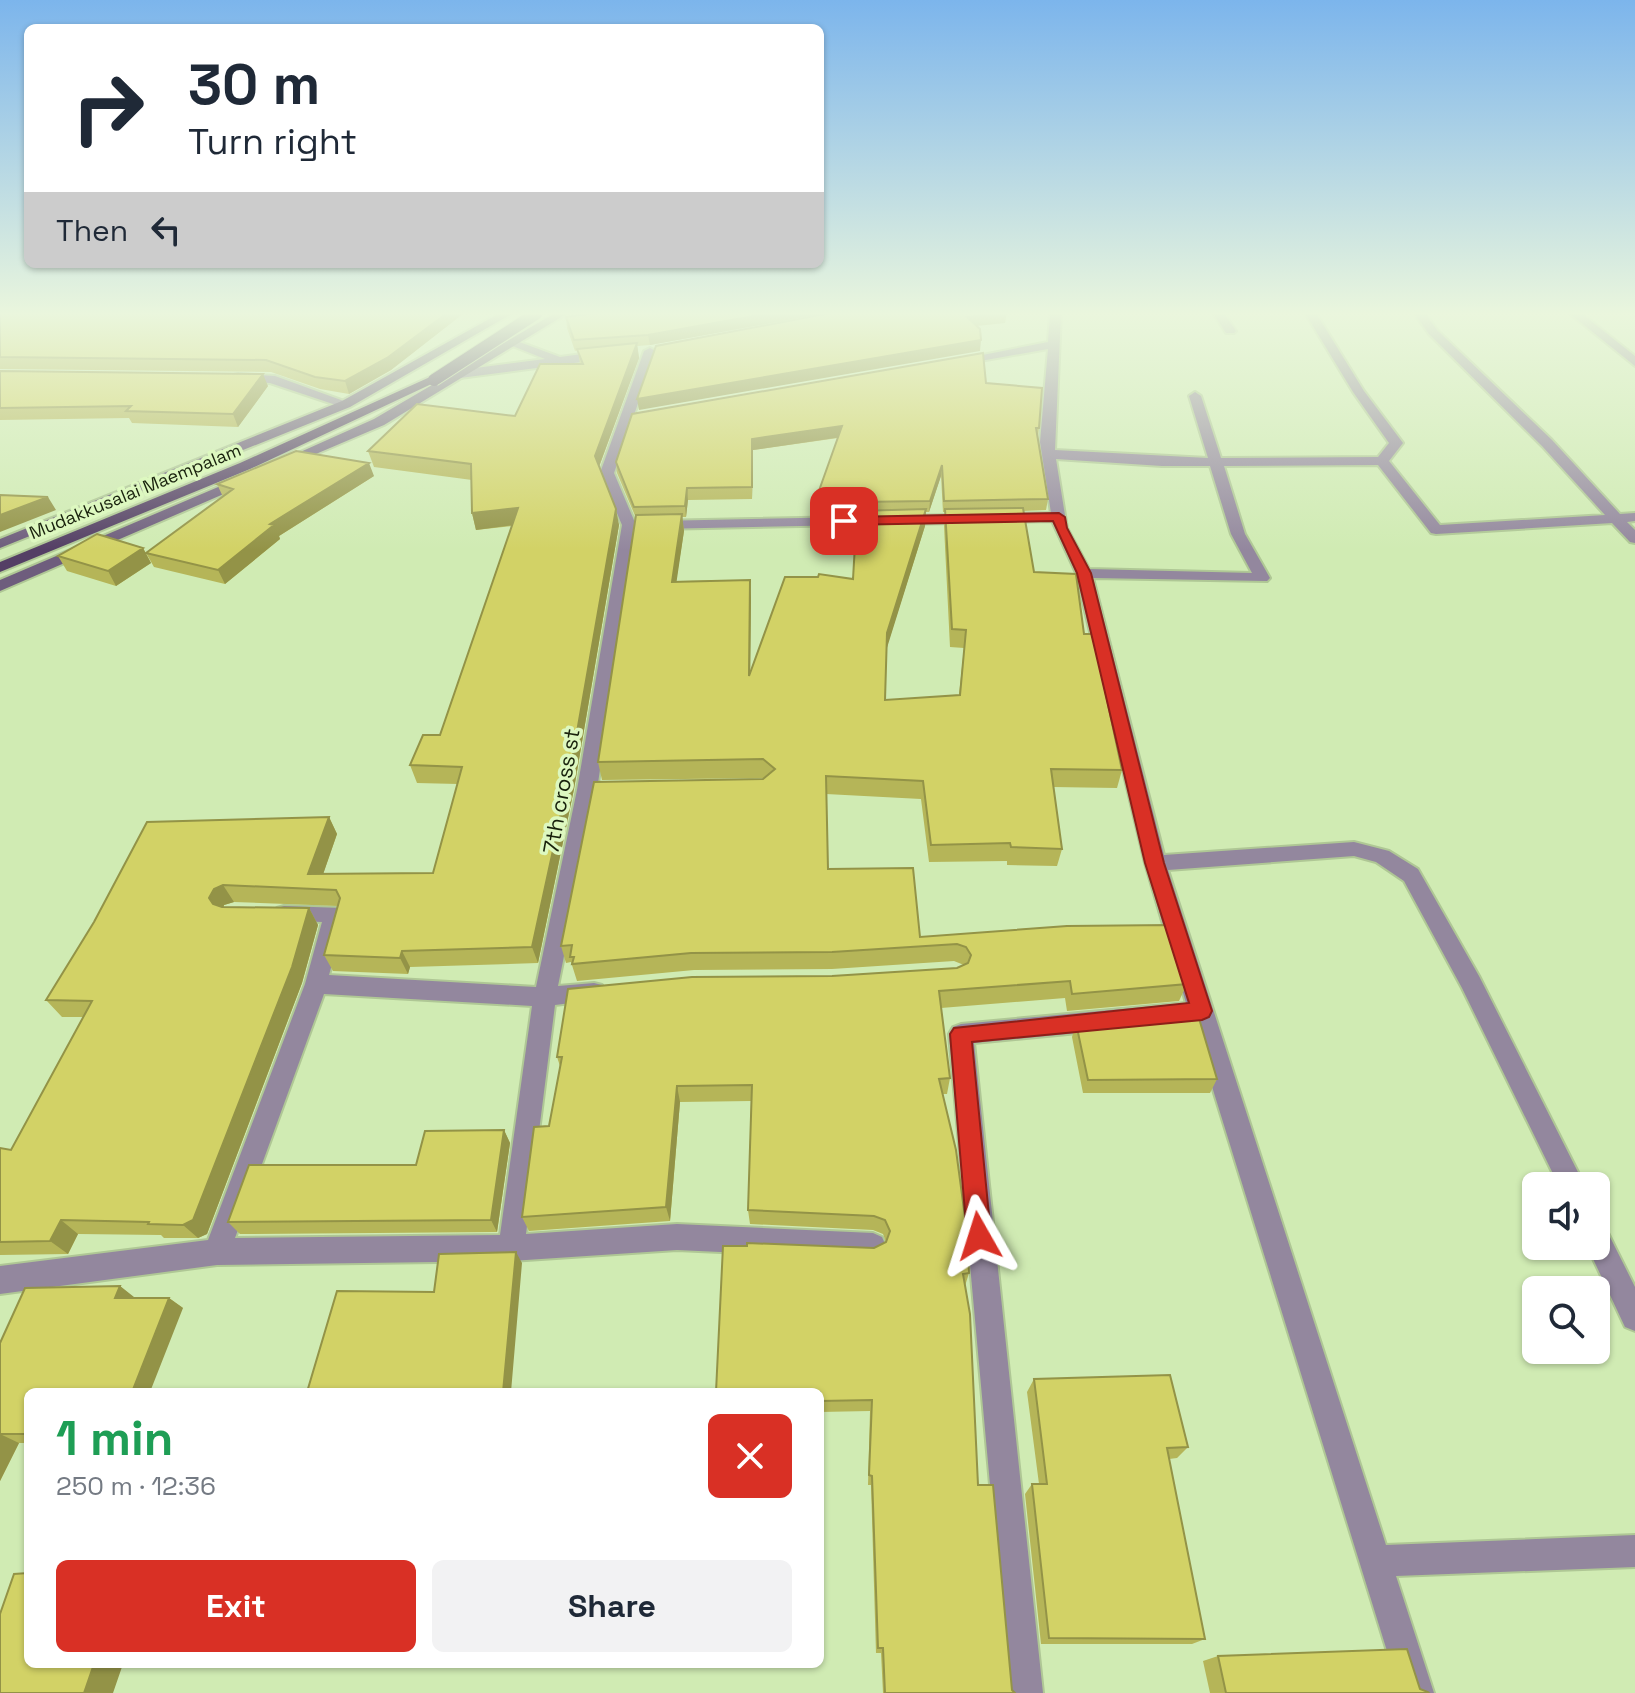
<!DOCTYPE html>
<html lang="en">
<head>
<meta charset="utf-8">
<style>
	:root { --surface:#fff; --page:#f2f2f3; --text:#1f2937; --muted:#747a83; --accent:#d93025 }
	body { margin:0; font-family:"Space Grotesk",sans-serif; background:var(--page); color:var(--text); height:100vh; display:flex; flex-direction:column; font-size:30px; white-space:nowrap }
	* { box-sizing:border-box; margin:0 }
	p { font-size:26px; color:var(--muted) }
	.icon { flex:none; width:44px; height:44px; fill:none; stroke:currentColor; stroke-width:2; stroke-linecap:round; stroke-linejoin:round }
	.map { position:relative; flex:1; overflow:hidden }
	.details { position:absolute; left:24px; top:1388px; width:800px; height:280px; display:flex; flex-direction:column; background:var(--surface); border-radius:12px; box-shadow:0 2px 6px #0004 }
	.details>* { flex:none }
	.banner { position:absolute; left:24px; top:24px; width:800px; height:244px; border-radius:12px; box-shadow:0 2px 6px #0004; background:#fff; color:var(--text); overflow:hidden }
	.buttons { position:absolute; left:1522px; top:1172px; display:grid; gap:16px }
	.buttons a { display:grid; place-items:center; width:88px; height:88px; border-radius:12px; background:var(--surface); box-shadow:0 2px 6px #0004; font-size:40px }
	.pin { position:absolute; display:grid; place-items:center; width:68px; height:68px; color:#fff; margin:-34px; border-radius:16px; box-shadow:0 4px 12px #0006 }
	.me { position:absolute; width:88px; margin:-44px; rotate:354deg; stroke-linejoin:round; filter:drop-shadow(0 0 6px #0008) }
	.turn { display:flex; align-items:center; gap:28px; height:168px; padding:0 32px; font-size:36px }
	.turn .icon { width:104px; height:104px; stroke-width:2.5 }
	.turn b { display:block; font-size:56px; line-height:68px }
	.then { display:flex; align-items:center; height:76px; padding:0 32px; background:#0003; gap:16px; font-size:30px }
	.round { display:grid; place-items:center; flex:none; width:84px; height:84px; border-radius:12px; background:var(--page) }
	.overview { display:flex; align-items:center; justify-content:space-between; height:136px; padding:0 32px }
	h1 { font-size:48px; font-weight:800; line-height:60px; color:#1e9e55 }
	.cta { display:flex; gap:16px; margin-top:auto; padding:16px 32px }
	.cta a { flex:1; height:92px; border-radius:12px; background:var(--accent); color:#fff; font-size:32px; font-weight:800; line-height:92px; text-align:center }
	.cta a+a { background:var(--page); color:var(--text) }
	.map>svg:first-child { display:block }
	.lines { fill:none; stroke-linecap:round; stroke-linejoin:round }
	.minor-casing { stroke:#afc795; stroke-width:4 }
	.secondary-casing { stroke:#afc795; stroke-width:4 }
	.primary-casing { stroke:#afc795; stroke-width:4 }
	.minor { fill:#93879e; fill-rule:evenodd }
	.secondary { fill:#6e5d7d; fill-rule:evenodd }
	.primary { fill:#543f65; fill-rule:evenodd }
	.primary-bridge-casing { stroke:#afc795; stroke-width:14; stroke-linecap:butt }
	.primary-bridge { stroke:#543f65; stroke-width:12 }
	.wall { fill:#b5b558; fill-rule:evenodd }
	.shaded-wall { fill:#939347 }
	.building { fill:#d2d266; stroke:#939347; stroke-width:2 }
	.route { fill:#d93025; stroke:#8d1f18; stroke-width:2 }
	.labels { text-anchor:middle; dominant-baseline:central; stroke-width:7; stroke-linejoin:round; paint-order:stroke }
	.far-street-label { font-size:18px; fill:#18210c; stroke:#ddf8c0 }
	.street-label { font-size:22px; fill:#18210c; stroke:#ddf8c0 }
</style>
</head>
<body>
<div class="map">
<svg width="1635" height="1693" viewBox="0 0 1635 1693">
	<rect width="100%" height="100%" fill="#d0ebb3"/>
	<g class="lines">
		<defs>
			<path id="minor" d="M1050 313H1061L1055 450 1208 458 1189 396 1195 392 1201 396 1221 458 1378 457 1389 443 1353 392 1305 313H1316L1364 391 1403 443 1389 461 1440 525 1605 515 1542 446 1429 334 1414 313H1425L1437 330 1552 440 1620 514 1635 513V521L1627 522 1635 530V543L1630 542 1612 523 1436 534 1431 533 1378 465 1224 466 1245 534 1270 578 1267 581 1093 578 1164 855 1354 842 1389 851 1418 869 1479 976 1585 1186H1559L1462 988 1404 881 1376 862 1354 856 1168 870 1386 1545 1635 1535V1567L1396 1576 1434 1693H1400L1192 1022 974 1043 1043 1693H1009L949 1034 953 1027 961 1024 1186 1003 1145 863 1076 573 1052 521 657 529 650 525 657 521 1051 513 1040 442 1048 349 958 365 952 361 1048 342ZM1056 459 1162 466H1210L1231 534 1252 573 1089 569 1067 528Z
				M1213 313H1224L1236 331 1234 333H1226Z
				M1569 313H1581L1635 356V366Z
				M514 340 560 357 604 351 610 355 604 359 460 378 454 374 460 370 545 359 510 345V341Z
				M650 348 656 351 614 473 636 525 597 790 558 986 594 983 602 985 605 992 602 999 555 1005 526 1234 677 1224 873 1233 882 1237 886 1246 882 1255 873 1259 677 1250 511 1261 217 1265 0 1294V1266L208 1240 305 984 322 922 277 920 273 914 277 908 284 906 342 908 346 914 329 975 536 987 577 790 622 525 600 473 644 351ZM324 994 532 1006 500 1235 235 1238Z
				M238 374 275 376 352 404 342 407 270 383 234 381V375Z
				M1596 1223 1605 1227 1635 1287V1331L1625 1327 1587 1246H1596Z"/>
			<path id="secondary" d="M500 313H513L350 407 0 548V539L342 401Z
				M555 313H568L384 425 290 465 278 462 374 419Z
				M244 476 249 477V483L0 591V580Z"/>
			<path id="primary" d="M430 377 440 380 250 469 0 572V562L240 463Z"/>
		</defs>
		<use href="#minor" class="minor-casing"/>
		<use href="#secondary" class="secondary-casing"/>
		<use href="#primary" class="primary-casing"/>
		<use href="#minor" class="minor"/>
		<use href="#secondary" class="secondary"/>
		<use href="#primary" class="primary"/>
		<defs>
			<path id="primary-bridge" d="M434 380 537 313"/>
		</defs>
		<use href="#primary-bridge" class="primary-bridge-casing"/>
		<use href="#primary-bridge" class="primary-bridge"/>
	</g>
	<path class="wall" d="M0 313H464L391 370 349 394 320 389 271 372 0 369Z
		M826 313 650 345 637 346 639 358 599 467 619 525 574 789 538 963 410 967 408 974 333 971 324 955 338 906 234 902 224 905V907L309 908 318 925 302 983 207 1234 198 1238H164L161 1235 78 1234 68 1254 0 1255V1148L11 1150 83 1017H62L46 1000 329 817 337 834 323 874 433 873 458 784 417 783 410 765 440 735 512 526 476 530 472 513V480L374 467 368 451 515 416 580 364 578 350 575 351 567 328 566 317Z
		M0 371 268 386 238 427 132 423 129 418 0 420Z
		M986 383 1039 428 1038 437 1048 499 1046 510 1023 511 1034 572 1084 634 1122 770 1117 788 1053 787 1062 849 1057 866 1007 865V861L929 862 921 799 826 794 828 869 920 937 1187 984 1179 1001 1067 1011 1065 998 941 1008 950 1078 947 1094H943L969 1273 965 1286 978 1485 1012 1690 1015 1693H883L881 1653H876L871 1485H868L870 1411 820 1412V1392L874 1248 886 1242 883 1234 873 1230 750 1224 748 1210 751 1101 680 1102 670 1221 529 1231 522 1217 549 1126 560 1066 557 1057 832 976 957 968 964 965 954 961 832 969 694 970 577 981 571 962 566 963 561 946 765 778 602 780 598 762 636 518 617 473 616 462ZM838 438 816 499V510L856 514 853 579 750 672V580L676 581 684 531 682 517H686L688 500 752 499 753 450ZM941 476 943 512H945L944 526 950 647 964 648 959 695 885 700 886 649 925 526 926 512H929Z
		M374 476 279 536 280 539 225 584 154 567 146 553 223 497 217 484Z
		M143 548 151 563 116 586 67 571 58 556Z
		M1076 1023 1217 1079 1210 1093H1083L1072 1037Z
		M504 1130 510 1143 497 1232 240 1234 228 1222 416 1165Z
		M120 1286 134 1298H169L183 1308 28 1392V1443H19L0 1481V1343Z
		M1034 1379 1188 1447 1177 1458 1169 1459 1205 1639 1192 1644H1041L1025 1494 1032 1484H1039L1027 1392Z
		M1218 1656 1420 1689 1429 1693H1210L1203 1661Z"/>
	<path class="shaded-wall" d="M447 313H464L391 370 349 394 345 381Z
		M769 313H826L650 345 648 335Z
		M1007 313 1005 323 966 327 967 317Z
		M981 340 980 351 639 410 637 399Z
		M637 343 639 358 597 472 595 456Z
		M263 374 268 386 238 427 233 414Z
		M842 426V437L753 450 752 499V439Z
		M369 463 374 476 279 536 280 539 225 584 218 570 270 524Z
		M942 465 941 476 929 512 930 501Z
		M687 488 688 500 686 517 685 506Z
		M48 497 56 510 0 532V515Z
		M518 508 522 524 476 530 472 513Z
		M616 509 619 525 574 789 538 963 532 947Z
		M926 509 925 526 886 651 887 633Z
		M682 514 684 531 674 599 672 582Z
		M143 548 151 563 116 586 108 571Z
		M750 580 751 598 750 694 749 676Z
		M329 817 337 834 318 889 308 874Z
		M223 885 234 902 224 905 220 915 209 898 214 889Z
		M309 908 318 925 302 983 207 1234 198 1238 183 1225Z
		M402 951 410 967 408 974 400 958Z
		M677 1086 680 1102 670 1221 666 1207Z
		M504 1130 510 1143 497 1232 491 1220Z
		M61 1220 78 1234 68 1254 50 1241Z
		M516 1252 522 1263 511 1392H503Z
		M120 1286 134 1297 130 1309 115 1298Z
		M169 1298 183 1308 150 1392H132Z
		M0 1434 19 1443 0 1481Z
		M94 1664H123L113 1693H84Z"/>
	<path class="building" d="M0 313H447L387 358 345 381 315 377 266 360 0 357Z
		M596 313H769L648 335 574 340 566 317Z
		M830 313H1003L967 317 980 329 981 340 637 399 656 346Z
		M637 343 595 456 616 509 570 772 532 947 402 951 400 958 324 955 340 898 336 890 223 885 214 889 209 898 213 904 222 907 309 908 292 967 193 1220 183 1225 148 1224 149 1222 61 1220 50 1241 0 1242V1148L11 1150 92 1001 46 1000 94 922 147 822 329 817 308 874 433 873 462 767 410 765 423 735H440L518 508 472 513 471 464 368 451 417 404 515 416 540 364H583L577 349Z
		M983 353 986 383 1042 388 1039 428H1036L1048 499 944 501 942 465 930 501 857 502 816 499 842 426 752 439V487L687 488 685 506 634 507 616 462 632 414Z
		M0 371 263 374 233 414 126 411 131 406 0 408Z
		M296 451 369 463 270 524 274 525 218 570 146 553 233 489 217 484Z
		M0 495 48 497 0 515Z
		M1023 508 1034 572 1076 574 1084 634H1093L1122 770 1051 769 1062 849 1011 847 1010 843 931 845 923 781 826 776 828 869 913 868 920 937 1067 926 1170 925 1187 984 1072 994 1070 981 939 991 950 1078 939 1079 956 1150 967 1232 969 1273 963 1274 970 1314 978 1485H993L1012 1690 1015 1693H885L883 1648H878L872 1476 869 1475 872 1400 820 1401V1392H716L723 1246H747V1243L874 1248 886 1242 890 1231 885 1220 874 1216 748 1210 752 1085 677 1086 666 1207 522 1217 534 1127 549 1126 562 1057H557L568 989 692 977 832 976 957 968 968 963 971 955 966 947 957 944 832 952 691 953 572 964 574 957H570L572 945 561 946 594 782 763 779 775 769 763 759 598 762 636 515 682 514 672 582 750 580 749 676 785 577H818L819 574 853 579 857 511 926 509 887 633 885 700 960 695 966 630 952 629 945 509Z
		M97 534 143 548 108 571 58 556Z
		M1193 1012 1198 1015 1217 1079 1088 1080 1076 1023Z
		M504 1130 491 1220 228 1222 249 1165H416L425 1131Z
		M516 1252 503 1392H307L337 1291 434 1292 439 1254Z
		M120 1286 115 1298H169L132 1392H28V1434H0V1343L25 1288Z
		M1170 1375 1188 1447 1167 1448 1205 1639 1049 1638 1032 1484H1047L1034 1379Z
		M28 1573V1664H94L84 1693H0V1614L14 1574Z
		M1407 1649 1420 1689 1428 1692 1429 1693H1226L1218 1656Z"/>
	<linearGradient id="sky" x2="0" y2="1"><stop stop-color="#7cb5ec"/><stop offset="0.57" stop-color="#eaf6dd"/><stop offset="1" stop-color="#eaf6dd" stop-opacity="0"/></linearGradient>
	<rect width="1635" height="550" fill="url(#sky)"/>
	<path class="route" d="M1059 513 1065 517 1067 528 1091 573 1164 863 1212 1011 1209 1017 1202 1020 972 1042 991 1236 988 1245 979 1248 971 1245 967 1236 950 1034 954 1028 1189 1003 1145 863 1077 573 1053 521 844 525 838 521 844 517Z"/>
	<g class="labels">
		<g class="far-street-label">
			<text transform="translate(135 491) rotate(-22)">Mudakkusalai Maempalam</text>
		</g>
		<g class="street-label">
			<text transform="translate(561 791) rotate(-80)">7th cross st</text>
		</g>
	</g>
</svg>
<div class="buttons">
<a><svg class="icon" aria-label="sound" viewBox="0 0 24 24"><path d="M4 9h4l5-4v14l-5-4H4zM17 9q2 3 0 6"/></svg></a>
<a><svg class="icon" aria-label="search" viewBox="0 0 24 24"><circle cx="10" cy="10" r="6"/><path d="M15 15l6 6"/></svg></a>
</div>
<div class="pin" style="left:844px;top:521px;background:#d93025"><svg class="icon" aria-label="arrive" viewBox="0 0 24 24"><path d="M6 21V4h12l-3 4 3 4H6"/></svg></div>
<svg class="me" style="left:979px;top:1236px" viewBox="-20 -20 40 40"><path d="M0-17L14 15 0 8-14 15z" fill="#d93025" stroke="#fff" stroke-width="4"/></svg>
<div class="banner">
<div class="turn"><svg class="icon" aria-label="right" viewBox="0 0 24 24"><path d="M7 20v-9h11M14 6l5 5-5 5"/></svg><div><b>30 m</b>Turn right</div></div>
<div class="then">Then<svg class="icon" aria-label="left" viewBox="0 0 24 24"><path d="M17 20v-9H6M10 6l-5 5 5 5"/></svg></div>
</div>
<section class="details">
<div class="overview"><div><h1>1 min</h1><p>250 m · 12:36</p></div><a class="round" style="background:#d93025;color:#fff"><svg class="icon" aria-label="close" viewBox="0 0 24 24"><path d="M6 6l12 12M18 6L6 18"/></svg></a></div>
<div class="cta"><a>Exit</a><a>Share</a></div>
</section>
</div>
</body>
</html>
